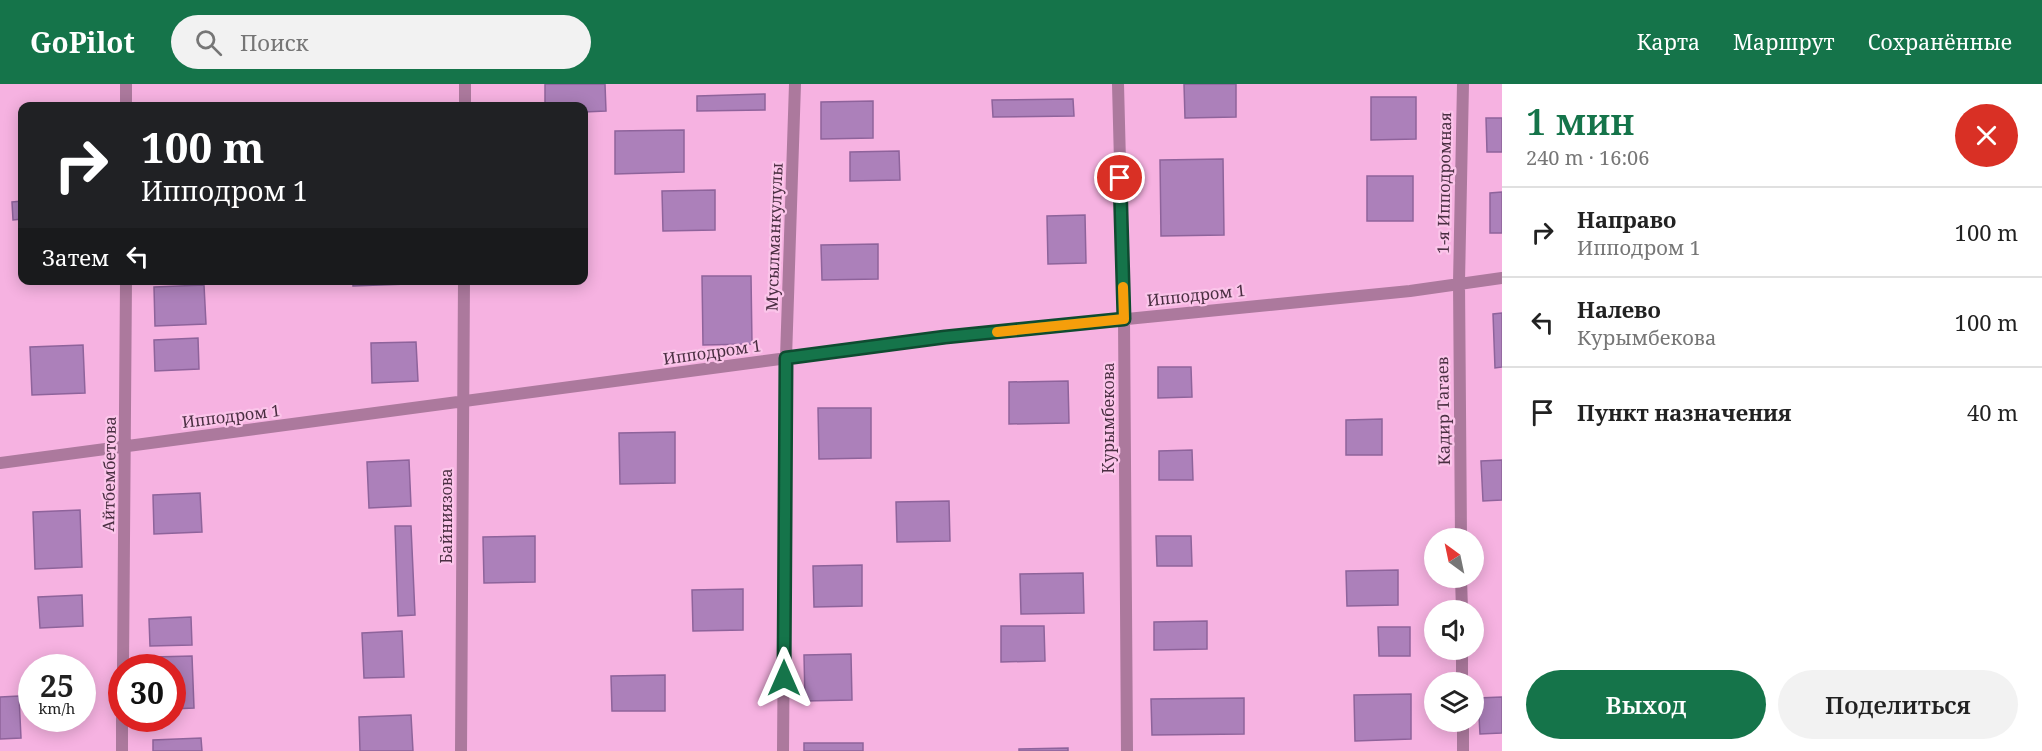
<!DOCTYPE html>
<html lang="ru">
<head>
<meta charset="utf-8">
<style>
	:root { --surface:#fff; --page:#f2f2f2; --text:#222; --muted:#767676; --line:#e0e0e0; --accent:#15744a }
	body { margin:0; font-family:"Noto Serif",serif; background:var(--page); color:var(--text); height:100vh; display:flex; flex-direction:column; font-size:22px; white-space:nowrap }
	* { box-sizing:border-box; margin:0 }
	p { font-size:20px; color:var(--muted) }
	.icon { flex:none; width:33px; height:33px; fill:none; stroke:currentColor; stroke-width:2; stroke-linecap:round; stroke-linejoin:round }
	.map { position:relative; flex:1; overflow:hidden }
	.panel { display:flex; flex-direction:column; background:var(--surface); width:540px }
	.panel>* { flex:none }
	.banner { position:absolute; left:18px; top:18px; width:570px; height:183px; border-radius:12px; box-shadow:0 3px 15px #0003; background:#202124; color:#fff; overflow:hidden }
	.needle { width:39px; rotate:327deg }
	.tools { position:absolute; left:1424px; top:444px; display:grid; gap:12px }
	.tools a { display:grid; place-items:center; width:60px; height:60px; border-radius:50%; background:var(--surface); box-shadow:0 3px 15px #0003; font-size:30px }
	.speed { position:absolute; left:18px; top:570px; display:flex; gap:12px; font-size:30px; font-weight:700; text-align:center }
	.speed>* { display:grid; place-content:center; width:78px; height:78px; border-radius:50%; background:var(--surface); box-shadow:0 3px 15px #0003; line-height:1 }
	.speed small { font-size:15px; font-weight:400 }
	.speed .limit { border:9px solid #d22; background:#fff; color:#111 }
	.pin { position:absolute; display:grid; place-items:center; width:51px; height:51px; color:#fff; margin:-26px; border:3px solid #fff; border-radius:50%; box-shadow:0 2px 6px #0007 }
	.me { position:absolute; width:66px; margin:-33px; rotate:0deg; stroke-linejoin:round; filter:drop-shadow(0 0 4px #0008) }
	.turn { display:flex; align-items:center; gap:21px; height:126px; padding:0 24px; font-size:27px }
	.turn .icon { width:78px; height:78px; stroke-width:2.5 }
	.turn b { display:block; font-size:42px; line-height:51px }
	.then { display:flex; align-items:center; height:57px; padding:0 24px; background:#0003; gap:12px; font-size:22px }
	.round { display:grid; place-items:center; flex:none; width:63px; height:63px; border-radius:32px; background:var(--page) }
	.headline { display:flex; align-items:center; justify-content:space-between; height:102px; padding:0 24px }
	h1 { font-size:36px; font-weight:600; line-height:45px; color:var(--accent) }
	.cta { display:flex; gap:12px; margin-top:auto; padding:12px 24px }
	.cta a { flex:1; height:69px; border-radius:36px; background:var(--accent); color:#fff; font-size:24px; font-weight:600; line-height:69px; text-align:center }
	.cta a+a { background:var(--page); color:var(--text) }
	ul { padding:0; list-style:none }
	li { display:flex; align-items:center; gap:18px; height:90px; padding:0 24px; border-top:2px solid var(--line) }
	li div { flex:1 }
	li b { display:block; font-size:22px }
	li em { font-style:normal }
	header { display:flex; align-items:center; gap:36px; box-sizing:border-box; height:84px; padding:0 30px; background:var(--accent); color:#fff }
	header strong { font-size:28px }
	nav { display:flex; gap:33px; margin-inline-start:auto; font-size:21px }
	.search { width:420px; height:54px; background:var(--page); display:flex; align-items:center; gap:15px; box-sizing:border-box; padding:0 21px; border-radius:33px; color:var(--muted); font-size:22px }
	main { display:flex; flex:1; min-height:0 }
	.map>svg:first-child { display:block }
	.building { fill:#ac80ba; stroke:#8e639b; stroke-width:1.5 }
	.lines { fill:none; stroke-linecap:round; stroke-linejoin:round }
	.minor { stroke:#ac799d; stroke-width:12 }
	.route-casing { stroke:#0e4b30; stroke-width:15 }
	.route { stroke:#15744a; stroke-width:10 }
	.slow { stroke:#f59e0b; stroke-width:10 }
	.labels { text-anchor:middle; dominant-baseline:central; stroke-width:4.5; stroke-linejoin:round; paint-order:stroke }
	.street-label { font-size:16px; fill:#4a2f42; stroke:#fbc5ea }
</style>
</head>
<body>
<header>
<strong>GoPilot</strong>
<div class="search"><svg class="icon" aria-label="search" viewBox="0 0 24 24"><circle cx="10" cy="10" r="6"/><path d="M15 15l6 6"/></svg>Поиск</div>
<nav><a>Карта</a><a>Маршрут</a><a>Сохранённые</a></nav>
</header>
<main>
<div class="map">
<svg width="1502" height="667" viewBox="0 0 1502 667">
	<rect width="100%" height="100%" fill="#f6b2e1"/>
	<path class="building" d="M545 0H605L606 27 584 28V22H545Z
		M1184 0H1236V33L1185 34Z
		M765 10V26L697 27V12Z
		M1371 13H1416V55L1371 56Z
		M1073 15 1074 32 993 33 992 16Z
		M873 17V54L821 55V18Z
		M1486 34H1502V68H1487Z
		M684 46V88L615 90V47Z
		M899 67 900 96 850 97V68Z
		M1223 75 1224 151 1161 152 1160 76Z
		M1367 92H1413V137H1367Z
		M715 106V146L663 147 662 107Z
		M1502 108V149H1490V109Z
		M22 117V135L13 136 12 118Z
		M1085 131 1086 179 1048 180 1047 132Z
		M878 160V195L822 196 821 161Z
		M702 192H751L752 260 703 261Z
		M353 196H407V200L353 202Z
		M204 201 206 240 155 242 154 203Z
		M1502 229V283L1495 284 1493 230Z
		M198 254 199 285 155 287 154 256Z
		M416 258 418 297 372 299 371 259Z
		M83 261 85 309 32 311 30 263Z
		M1158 283H1191L1192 313 1158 314Z
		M1068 297 1069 339 1009 340V298Z
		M818 324H871V374L819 375Z
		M1382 335V371H1346V336Z
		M675 348V399L620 400 619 349Z
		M1192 366 1193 396H1159V367Z
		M409 376 411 422 369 424 367 378Z
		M1502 376V416L1483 417 1481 377Z
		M200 409 202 448 154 450 153 411Z
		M949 417 950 457 897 458 896 418Z
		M80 426 82 483 35 485 33 428Z
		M395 442H411L415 531 398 532Z
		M535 452V498L484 499 483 453Z
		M1156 452H1191L1192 482H1157Z
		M862 481V522L814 523 813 482Z
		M1398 486V521L1347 522 1346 487Z
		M1083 489 1084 529 1021 530 1020 490Z
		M743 505V546L693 547 692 506Z
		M82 511 83 542 40 544 38 513Z
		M191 533 192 561 150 562 149 535Z
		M1207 537V565L1154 566V538Z
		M1001 542H1044L1045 577 1001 578Z
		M1378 543H1410V572H1379Z
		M402 547 404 593 364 594 362 549Z
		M851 570 852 616 805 617 804 571Z
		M192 572 194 624 172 625V584H154L153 573Z
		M665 591V627H612L611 592Z
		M1411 610V655L1355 657 1354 611Z
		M19 612 21 654 0 655V613Z
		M1502 613V649L1480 650 1478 614Z
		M1244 614V650L1152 651 1151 615Z
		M411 631 413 667H360L359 633Z
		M201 654 202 667H153V656Z
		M804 659H863V667H804Z
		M1068 664V667H1019V665Z"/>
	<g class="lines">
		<path class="minor" d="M126 0V22
			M1118 0 1124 235 1127 667
			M465 22V0
			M0 379 945 253 1410 207 1502 194
			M1461 454 1459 198 1463 0
			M1461 494 1462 526
			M1462 566V598
			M123 584 126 196
			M1463 638V667
			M122 667V634
			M461 667 464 196
			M783 667 786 274 795 0"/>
	</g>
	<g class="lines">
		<defs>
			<path id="route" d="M784 594 786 274 945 253 1124 235 1120 94"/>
		</defs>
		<use href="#route" class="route-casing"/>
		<use href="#route" class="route"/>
		<path class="slow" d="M997 248 1124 235 1123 203"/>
	</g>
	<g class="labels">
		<g class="street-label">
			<text transform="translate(1444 99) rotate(-89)">1-я Ипподромная</text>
			<text transform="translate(774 153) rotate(-88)">Мусылманкулулы</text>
			<text transform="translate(1196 211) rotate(-6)">Ипподром 1</text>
			<text transform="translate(712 268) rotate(-8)">Ипподром 1</text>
			<text transform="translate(1443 327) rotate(-91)">Кадир Тагаев</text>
			<text transform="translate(231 332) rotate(-7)">Ипподром 1</text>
			<text transform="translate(1108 334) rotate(-90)">Курымбекова</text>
			<text transform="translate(109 390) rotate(-89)">Айтбембетова</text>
			<text transform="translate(446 432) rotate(-90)">Байниязова</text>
		</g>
	</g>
</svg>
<div class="tools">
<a><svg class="needle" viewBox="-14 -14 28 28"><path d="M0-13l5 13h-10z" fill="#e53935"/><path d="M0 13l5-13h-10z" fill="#767676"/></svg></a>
<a><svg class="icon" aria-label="sound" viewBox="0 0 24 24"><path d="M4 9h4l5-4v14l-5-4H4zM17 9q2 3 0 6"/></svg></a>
<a><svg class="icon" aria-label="layers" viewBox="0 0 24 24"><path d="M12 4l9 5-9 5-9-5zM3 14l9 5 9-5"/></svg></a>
</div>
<div class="speed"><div>25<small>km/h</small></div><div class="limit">30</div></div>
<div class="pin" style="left:1120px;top:94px;background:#d93025"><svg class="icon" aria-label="arrive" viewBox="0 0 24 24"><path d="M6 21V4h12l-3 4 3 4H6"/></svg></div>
<svg class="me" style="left:784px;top:594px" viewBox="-20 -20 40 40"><path d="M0-17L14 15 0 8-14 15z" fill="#15744a" stroke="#fff" stroke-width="4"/></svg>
<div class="banner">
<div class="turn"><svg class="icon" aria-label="right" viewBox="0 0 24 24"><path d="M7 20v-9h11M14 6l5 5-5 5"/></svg><div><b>100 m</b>Ипподром 1</div></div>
<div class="then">Затем<svg class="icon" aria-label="left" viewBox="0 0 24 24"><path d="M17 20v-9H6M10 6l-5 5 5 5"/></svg></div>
</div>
</div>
<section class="panel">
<div class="headline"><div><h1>1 мин</h1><p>240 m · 16:06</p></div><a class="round" style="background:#d93025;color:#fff"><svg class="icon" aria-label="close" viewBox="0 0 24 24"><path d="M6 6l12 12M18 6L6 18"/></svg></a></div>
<ul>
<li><svg class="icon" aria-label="right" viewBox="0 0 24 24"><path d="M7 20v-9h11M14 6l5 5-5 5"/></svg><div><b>Направо</b><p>Ипподром 1</p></div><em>100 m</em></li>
<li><svg class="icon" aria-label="left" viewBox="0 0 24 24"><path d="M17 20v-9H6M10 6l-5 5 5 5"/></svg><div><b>Налево</b><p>Курымбекова</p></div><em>100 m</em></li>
<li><svg class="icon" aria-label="arrive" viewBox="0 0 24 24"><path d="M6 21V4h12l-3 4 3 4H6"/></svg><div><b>Пункт назначения</b></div><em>40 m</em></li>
</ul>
<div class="cta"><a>Выход</a><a>Поделиться</a></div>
</section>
</main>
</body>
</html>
